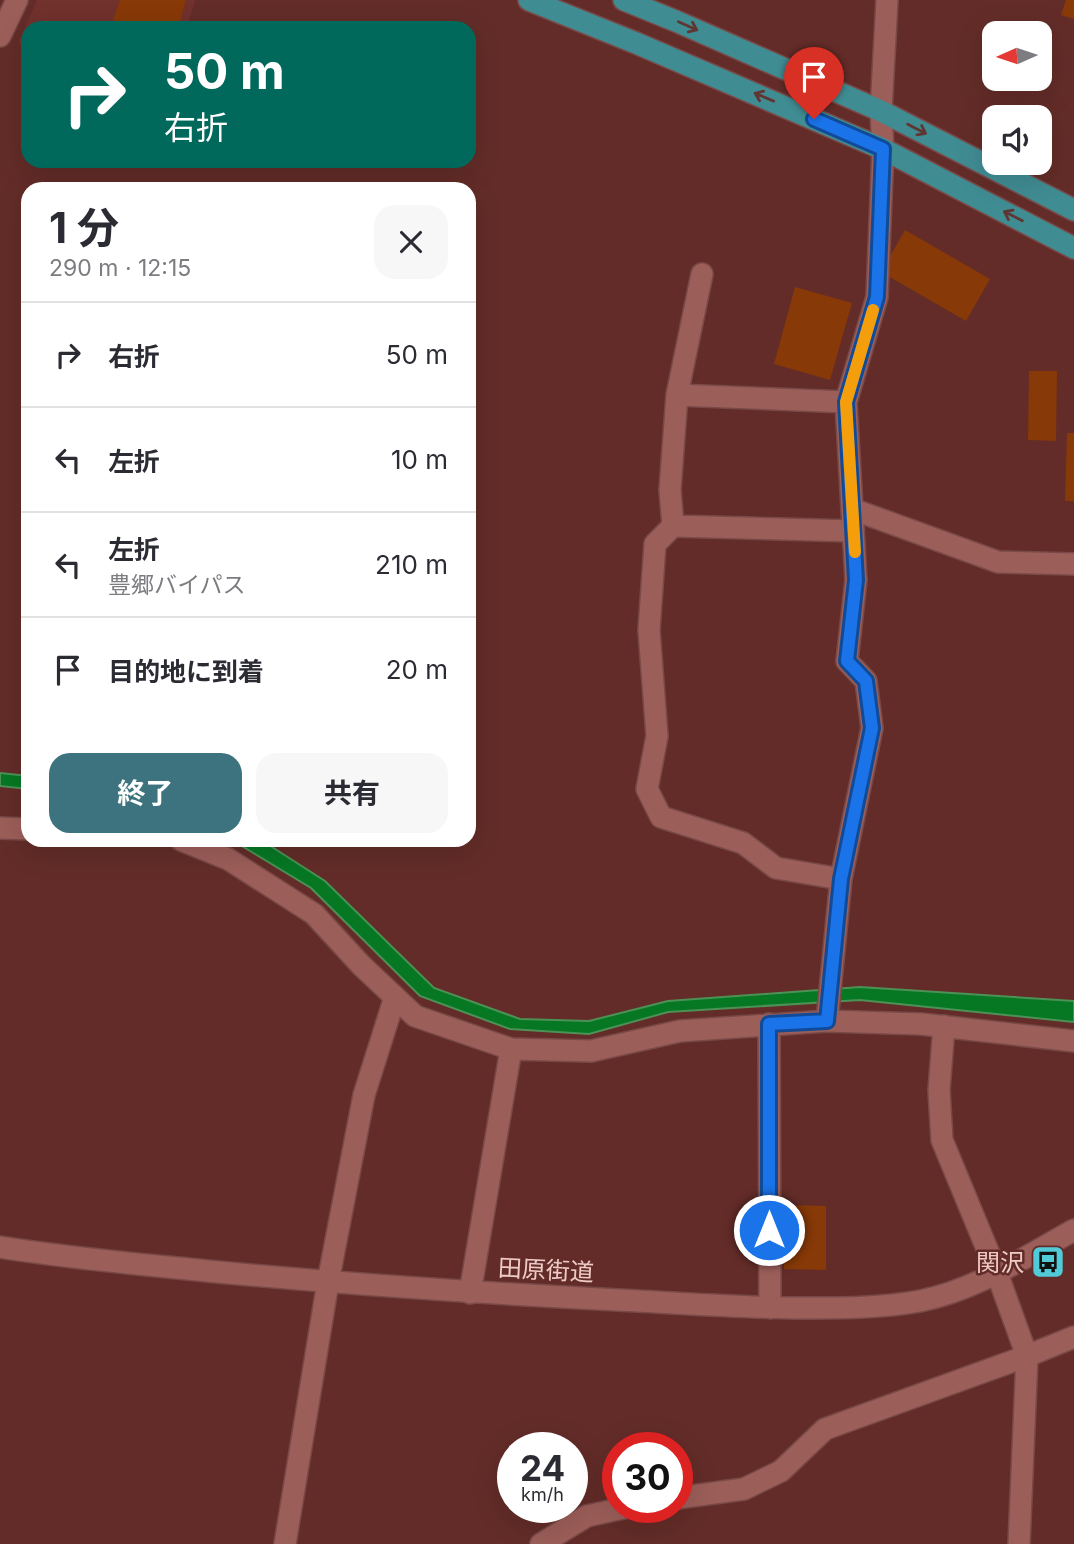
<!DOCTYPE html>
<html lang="ja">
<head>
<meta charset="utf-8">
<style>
	:root { --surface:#fff; --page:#f7f7f7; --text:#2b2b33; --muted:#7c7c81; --line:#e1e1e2; --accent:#3d737e }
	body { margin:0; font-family:Inter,"Noto Sans JP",sans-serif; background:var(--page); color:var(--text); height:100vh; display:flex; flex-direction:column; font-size:26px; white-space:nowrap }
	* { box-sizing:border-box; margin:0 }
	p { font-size:23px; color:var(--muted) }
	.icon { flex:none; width:38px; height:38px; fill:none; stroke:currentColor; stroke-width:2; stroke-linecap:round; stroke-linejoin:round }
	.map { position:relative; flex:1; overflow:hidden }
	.sheet { position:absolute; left:21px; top:182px; width:455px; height:665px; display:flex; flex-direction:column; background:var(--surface); border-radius:21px; box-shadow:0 7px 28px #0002 }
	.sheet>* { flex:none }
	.top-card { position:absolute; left:21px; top:21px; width:455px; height:147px; border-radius:21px; box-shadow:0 7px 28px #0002; background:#00695c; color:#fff; overflow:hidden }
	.needle { width:46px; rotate:267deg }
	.tools { position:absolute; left:982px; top:21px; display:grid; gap:14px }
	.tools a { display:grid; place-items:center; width:70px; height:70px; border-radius:14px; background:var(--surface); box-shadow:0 7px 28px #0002; font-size:35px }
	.speed { position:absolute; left:497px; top:1432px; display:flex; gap:14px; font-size:35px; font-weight:700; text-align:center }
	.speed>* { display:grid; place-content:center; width:91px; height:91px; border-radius:50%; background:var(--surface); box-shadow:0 7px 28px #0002; line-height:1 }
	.speed small { font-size:18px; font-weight:400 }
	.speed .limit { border:10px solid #d22; background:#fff; color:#111 }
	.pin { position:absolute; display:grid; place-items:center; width:60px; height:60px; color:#fff; margin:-72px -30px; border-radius:50% 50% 50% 0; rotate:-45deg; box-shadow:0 0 7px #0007 }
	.pin .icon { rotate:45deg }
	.me { position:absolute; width:77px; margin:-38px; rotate:0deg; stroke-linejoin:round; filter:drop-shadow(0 0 5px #0008) }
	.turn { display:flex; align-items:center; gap:24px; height:147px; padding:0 28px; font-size:32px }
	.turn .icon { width:91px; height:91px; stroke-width:2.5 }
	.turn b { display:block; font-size:49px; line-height:60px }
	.round { display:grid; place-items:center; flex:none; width:74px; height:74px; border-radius:21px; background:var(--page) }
	.headline { display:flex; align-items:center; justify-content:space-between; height:119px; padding:0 28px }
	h1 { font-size:42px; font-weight:700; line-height:52px }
	.primary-button { display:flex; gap:14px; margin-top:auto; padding:14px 28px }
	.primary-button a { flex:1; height:80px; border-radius:21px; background:var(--accent); color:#fff; font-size:28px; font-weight:700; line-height:80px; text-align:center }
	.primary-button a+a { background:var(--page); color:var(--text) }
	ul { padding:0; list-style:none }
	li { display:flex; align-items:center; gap:21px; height:105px; padding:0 28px; border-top:2px solid var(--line) }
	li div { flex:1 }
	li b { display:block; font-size:26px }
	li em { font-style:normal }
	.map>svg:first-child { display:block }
	.built { fill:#71312d }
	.water { fill:#067824; stroke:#4c9155; stroke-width:2 }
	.building { fill:#873907 }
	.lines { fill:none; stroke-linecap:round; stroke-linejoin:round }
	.minor-casing { stroke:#784946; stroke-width:24 }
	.major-casing { stroke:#784946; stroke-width:24 }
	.minor { stroke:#9c5e59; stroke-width:21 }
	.major { stroke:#408c93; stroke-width:21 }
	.oneway { stroke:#603633 }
	.route-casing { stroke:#114b97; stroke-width:18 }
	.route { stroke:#1a73e8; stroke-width:12 }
	.slow { stroke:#f59e0b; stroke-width:12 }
	.labels { text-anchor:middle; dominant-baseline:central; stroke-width:5; stroke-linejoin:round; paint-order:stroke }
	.poi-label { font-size:24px; fill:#eecbc7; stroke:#632c28; text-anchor:end }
	.street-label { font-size:24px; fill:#eecbc7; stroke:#632c28 }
</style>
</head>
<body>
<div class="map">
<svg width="1074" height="1544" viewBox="0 0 1074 1544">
	<rect width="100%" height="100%" fill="#632c28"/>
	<path class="built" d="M37 0H195L187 28H28V46L18 43Z"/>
	<path class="water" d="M0 773 28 776V789L0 786Z
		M232 840H261L325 881 434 988 520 1019 589 1021 668 1001 860 987 1074 1001V1022L860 1000 668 1012 589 1034 510 1029 420 996 311 888Z"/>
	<path class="building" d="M120 0H186L178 28H136L113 20Z
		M1066 0H1074V19L1061 15Z
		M905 230 990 279 966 321 881 272Z
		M795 287 852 303 830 380 774 364Z
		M1029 371H1057L1056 441 1028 440Z
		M1067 433H1074V501H1065Z
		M784 1205 826 1206V1270L784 1269Z"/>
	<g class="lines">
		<defs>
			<path id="minor" d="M0 36 17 0
				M702 274 677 395 670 490 673 526 655 544 649 630 657 736 647 789 661 817 743 843 776 868 841 879
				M677 395 846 402
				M852 509 998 562 1074 564
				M673 526 853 531
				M0 828 28 829
				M181 840 228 859 314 914 361 965 415 1016 511 1049 591 1051 680 1031 827 1021 921 1024 1074 1041
				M827 1021 841 879 872 728 866 681 847 661 856 580 846 402 877 297 883 149 881 111 887 0
				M769 1024 770 1308
				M944 1026 939 1090 942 1140 997 1273 1027 1356 1019 1544
				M0 1247C69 1258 138 1264 207 1271 344 1284 481 1293 618 1300 681 1303 743 1308 805 1308 844 1308 882 1308 920 1301 976 1290 1025 1257 1074 1230
				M470 1293 511 1049
				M677 1498 744 1489 781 1471 825 1429 1027 1356 1074 1337
				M285 1544 328 1282 364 1095 395 997
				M541 1544 587 1516 628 1507"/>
			<path id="major" d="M529 0 636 43 883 149 1074 248
				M624 0 678 22 881 111 1074 210"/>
		</defs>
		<use href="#minor" class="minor-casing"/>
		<use href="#major" class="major-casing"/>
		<use href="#minor" class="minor"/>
		<use href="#major" class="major"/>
	</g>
	<defs><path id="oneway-shaft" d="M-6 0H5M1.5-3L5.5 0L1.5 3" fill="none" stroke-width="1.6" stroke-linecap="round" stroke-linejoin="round" transform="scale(1.75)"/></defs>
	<g class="oneway">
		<use href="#oneway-shaft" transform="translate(688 26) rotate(24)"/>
		<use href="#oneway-shaft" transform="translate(764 97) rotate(-157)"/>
		<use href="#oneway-shaft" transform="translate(917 129) rotate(27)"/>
		<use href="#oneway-shaft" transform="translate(1013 216) rotate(-153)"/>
	</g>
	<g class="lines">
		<defs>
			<path id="route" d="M769 1230V1024L827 1021 841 879 872 728 866 681 847 661 856 580 846 402 877 297 883 149 814 119"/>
		</defs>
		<use href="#route" class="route-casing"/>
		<use href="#route" class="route"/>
		<path class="slow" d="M855 552 846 402 873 310"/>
	</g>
	<defs>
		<symbol id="bus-square" viewBox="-11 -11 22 22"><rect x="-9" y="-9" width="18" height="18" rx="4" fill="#52cbd9" stroke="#632c28"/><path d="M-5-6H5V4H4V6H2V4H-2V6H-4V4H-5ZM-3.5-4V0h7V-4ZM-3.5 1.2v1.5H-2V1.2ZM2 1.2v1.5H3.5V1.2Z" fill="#111"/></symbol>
	</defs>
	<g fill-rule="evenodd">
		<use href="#bus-square" x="1029" y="1243" width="38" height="38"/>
	</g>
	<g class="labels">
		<g class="poi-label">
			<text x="1024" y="1262">関沢</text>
		</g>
		<g class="street-label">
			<text transform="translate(546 1270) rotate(3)">田原街道</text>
		</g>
	</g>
</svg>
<div class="tools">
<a><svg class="needle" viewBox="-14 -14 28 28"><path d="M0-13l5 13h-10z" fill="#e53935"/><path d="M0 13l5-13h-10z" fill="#7c7c81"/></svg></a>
<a><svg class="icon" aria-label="sound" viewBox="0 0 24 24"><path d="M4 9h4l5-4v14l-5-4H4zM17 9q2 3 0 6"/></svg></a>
</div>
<div class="speed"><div>24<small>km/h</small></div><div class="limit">30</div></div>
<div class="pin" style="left:814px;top:119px;background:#d93025"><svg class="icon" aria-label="arrive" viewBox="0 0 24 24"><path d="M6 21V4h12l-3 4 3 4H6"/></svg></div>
<svg class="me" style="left:769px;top:1230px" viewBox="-20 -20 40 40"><circle r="17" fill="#1a73e8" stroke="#fff" stroke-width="3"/><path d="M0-11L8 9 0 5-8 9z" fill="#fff"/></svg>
<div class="top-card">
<div class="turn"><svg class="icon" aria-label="right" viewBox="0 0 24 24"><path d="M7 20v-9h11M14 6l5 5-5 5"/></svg><div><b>50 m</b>右折</div></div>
</div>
<section class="sheet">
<div class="headline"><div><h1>1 分</h1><p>290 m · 12:15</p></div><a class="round"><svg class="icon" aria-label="close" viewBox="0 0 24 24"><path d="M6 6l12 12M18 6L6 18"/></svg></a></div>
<ul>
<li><svg class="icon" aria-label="right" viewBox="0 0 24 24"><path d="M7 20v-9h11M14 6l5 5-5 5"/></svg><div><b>右折</b></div><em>50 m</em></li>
<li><svg class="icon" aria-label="left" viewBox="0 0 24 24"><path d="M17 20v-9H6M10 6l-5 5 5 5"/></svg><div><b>左折</b></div><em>10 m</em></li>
<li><svg class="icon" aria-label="left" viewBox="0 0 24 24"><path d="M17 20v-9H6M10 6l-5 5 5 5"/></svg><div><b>左折</b><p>豊郷バイパス</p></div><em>210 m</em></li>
<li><svg class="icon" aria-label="arrive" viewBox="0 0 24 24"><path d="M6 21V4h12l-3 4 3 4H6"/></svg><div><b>目的地に到着</b></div><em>20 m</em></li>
</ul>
<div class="primary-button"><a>終了</a><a>共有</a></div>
</section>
</div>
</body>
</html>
